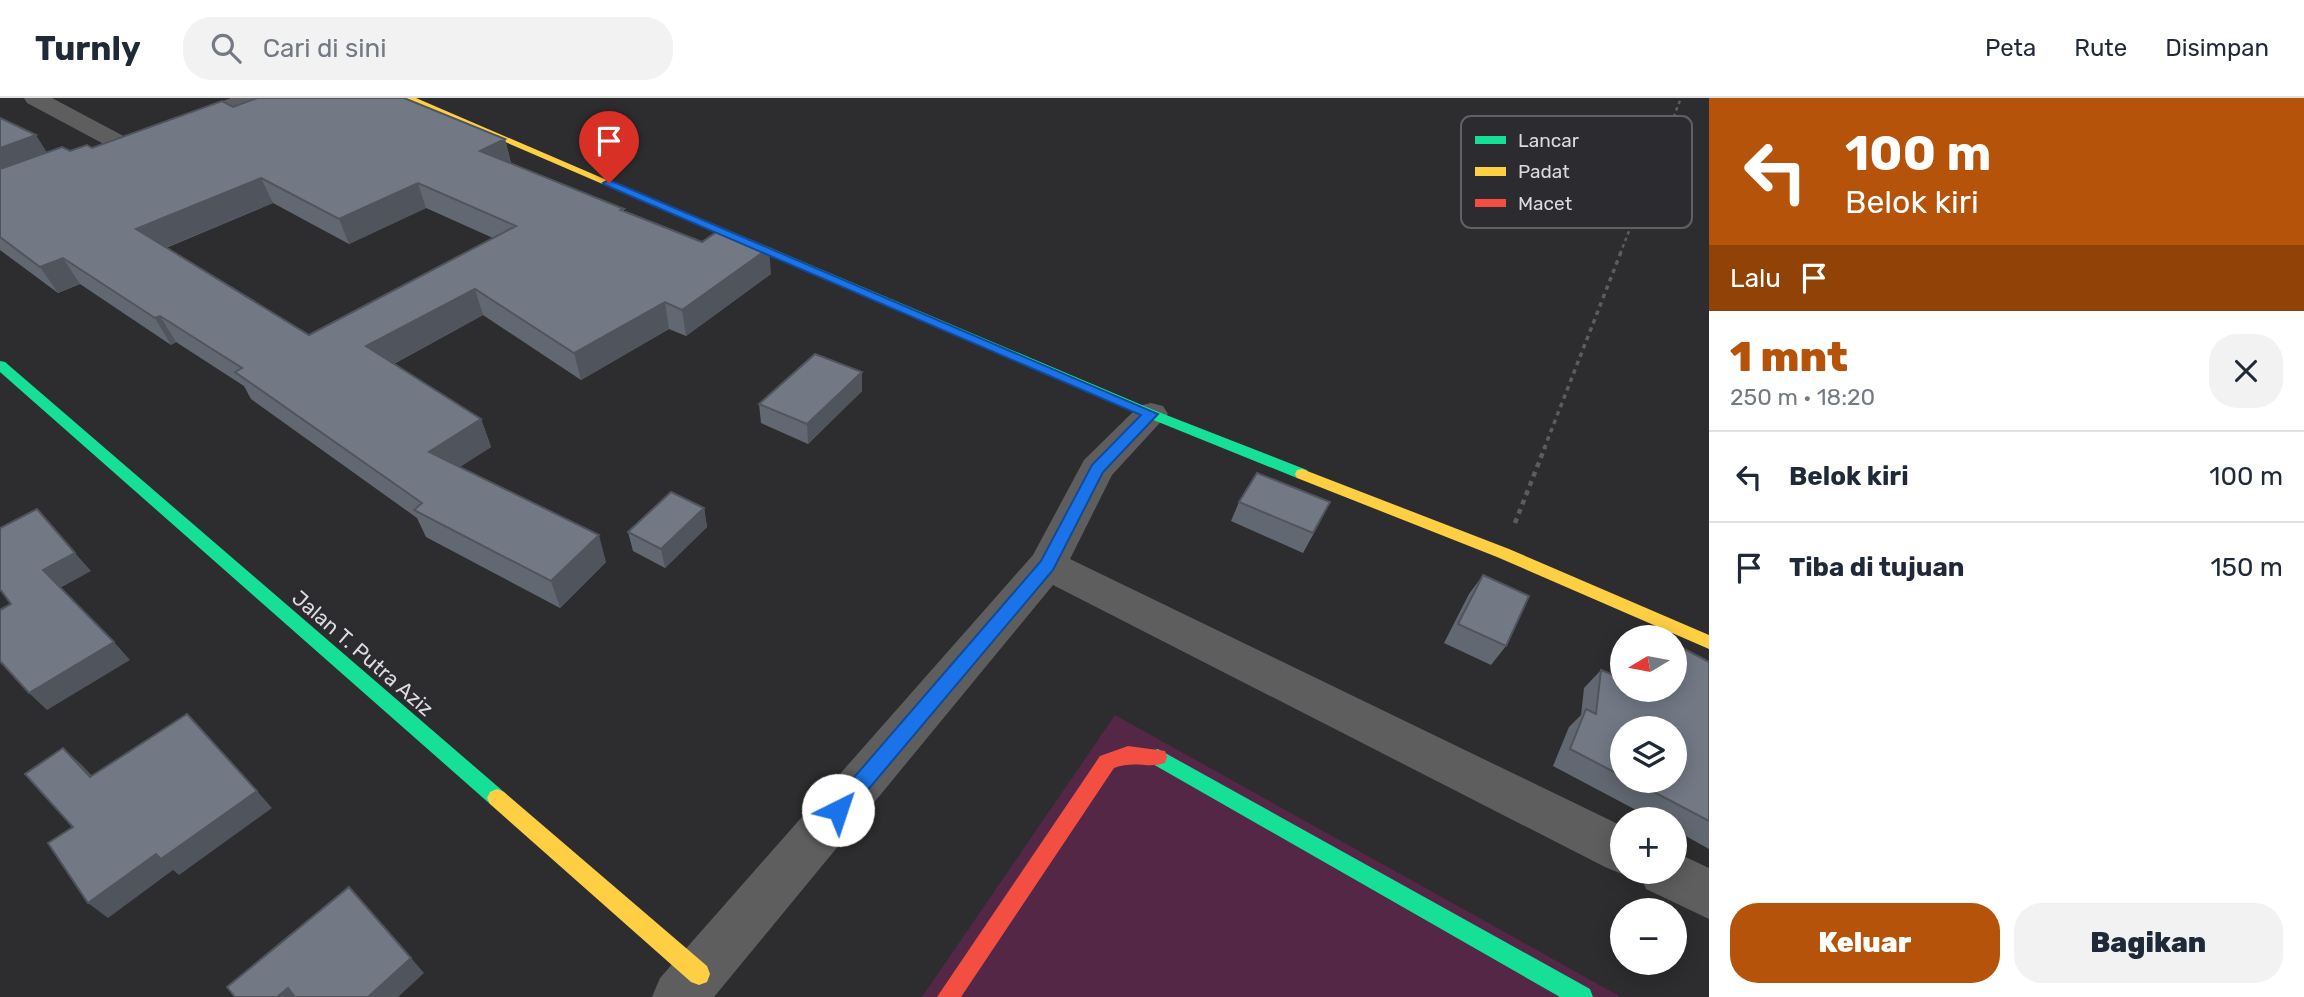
<!DOCTYPE html>
<html lang="id">
<head>
<meta charset="utf-8">
<style>
	:root { --surface:#fff; --page:#f2f2f3; --text:#1f2937; --muted:#747a83; --line:#e0e1e3; --accent:#b45309 }
	body { margin:0; font-family:Rubik,sans-serif; background:var(--page); color:var(--text); height:100vh; display:flex; flex-direction:column; font-size:26px; white-space:nowrap }
	* { box-sizing:border-box; margin:0 }
	p { font-size:23px; color:var(--muted) }
	.icon { flex:none; width:38px; height:38px; fill:none; stroke:currentColor; stroke-width:2; stroke-linecap:round; stroke-linejoin:round }
	.map { position:relative; flex:1; overflow:hidden }
	.sheet { display:flex; flex-direction:column; background:var(--surface); width:595px }
	.sheet>* { flex:none }
	.hud { background:#b45309; color:#fff; overflow:hidden }
	.needle { width:46px; rotate:260deg }
	.tools { position:absolute; left:1610px; top:527px; display:grid; gap:14px }
	.tools a { display:grid; place-items:center; width:77px; height:77px; border-radius:50%; background:var(--surface); box-shadow:0 4px 18px #0003; font-size:35px }
	.pin { position:absolute; display:grid; place-items:center; width:60px; height:60px; color:#fff; margin:-72px -30px; border-radius:50% 50% 50% 0; rotate:-45deg; box-shadow:0 0 7px #0007 }
	.pin .icon { rotate:45deg }
	.me { position:absolute; width:77px; margin:-38px; rotate:41deg; stroke-linejoin:round; filter:drop-shadow(0 0 5px #0008) }
	.turn { display:flex; align-items:center; gap:24px; height:147px; padding:0 21px; font-size:32px }
	.turn .icon { width:91px; height:91px; stroke-width:2.5 }
	.turn b { display:block; font-size:49px; line-height:60px }
	.then { display:flex; align-items:center; height:66px; padding:0 21px; background:#0003; gap:14px; font-size:26px }
	.round { display:grid; place-items:center; flex:none; width:74px; height:74px; border-radius:28px; background:var(--page) }
	.head { display:flex; align-items:center; justify-content:space-between; height:119px; padding:0 21px }
	h1 { font-size:42px; font-weight:800; line-height:52px; color:var(--accent) }
	.primary-button { display:flex; gap:14px; margin-top:auto; padding:14px 21px }
	.primary-button a { flex:1; height:80px; border-radius:28px; background:var(--accent); color:#fff; font-size:28px; font-weight:800; line-height:80px; text-align:center }
	.primary-button a+a { background:var(--page); color:var(--text) }
	ul { padding:0; list-style:none }
	li { display:flex; align-items:center; gap:21px; height:91px; padding:0 21px; border-top:2px solid var(--line) }
	li div { flex:1 }
	li b { display:block; font-size:26px }
	li em { font-style:normal }
	header { display:flex; align-items:center; gap:42px; box-sizing:border-box; height:98px; padding:0 35px; background:var(--surface); border-bottom:2px solid var(--line) }
	header strong { font-size:33px }
	nav { display:flex; gap:38px; margin-inline-start:auto; font-size:24px }
	.search { width:490px; height:63px; background:var(--page); display:flex; align-items:center; gap:18px; box-sizing:border-box; padding:0 24px; border-radius:28px; color:var(--muted); font-size:26px }
	main { display:flex; flex:1; min-height:0 }
	.map>svg:first-child { display:block }
	.green { fill:#532745 }
	.lines { fill:none; stroke-linecap:round; stroke-linejoin:round }
	.path-far2 { stroke:#5c5c5c; stroke-width:2.5; stroke-dasharray:3.5 3.5; stroke-linecap:butt }
	.path-far1 { stroke:#5c5c5c; stroke-width:3.5; stroke-dasharray:4.5 4.5; stroke-linecap:butt }
	.path { stroke:#5c5c5c; stroke-width:4.5; stroke-dasharray:5 5; stroke-linecap:butt }
	.street { fill:#5e5e5e; fill-rule:evenodd }
	.fast { fill:#16e098; fill-rule:evenodd }
	.slow { fill:#ffcf43; fill-rule:evenodd }
	.jam { fill:#f24e42; fill-rule:evenodd }
	.wall { fill:#626872; fill-rule:evenodd }
	.shaded-wall { fill:#50555d }
	.building { fill:#727985; stroke:#50555d; stroke-width:2; fill-rule:evenodd }
	.route { fill:#1a73e8; stroke:#114b97; stroke-width:2 }
	.labels { text-anchor:middle; dominant-baseline:central; stroke-width:7; stroke-linejoin:round; paint-order:stroke }
	.street-label { font-size:21px; fill:#dbdbdd; stroke:#2c2c30 }
	.key { fill:#2c2c30; stroke:#616164; stroke-width:2 }
	.key-label { font-size:19px; fill:#dbdbdd }
</style>
</head>
<body>
<header>
<strong>Turnly</strong>
<div class="search"><svg class="icon" aria-label="search" viewBox="0 0 24 24"><circle cx="10" cy="10" r="6"/><path d="M15 15l6 6"/></svg>Cari di sini</div>
<nav><a>Peta</a><a>Rute</a><a>Disimpan</a></nav>
</header>
<main>
<div class="map">
<svg width="1709" height="899" viewBox="0 0 1709 899">
	<rect width="100%" height="100%" fill="#2d2d2f"/>
	<path class="green" d="M1115 617 1621 899H922Z"/>
	<g class="lines">
		<path class="path-far2" d="M1620 156 1681 0"/>
		<path class="path-far1" d="M1544 351 1621 154"/>
		<path class="path" d="M1515 425 1545 349"/>
		<path class="street" d="M24 0H52L131 42 135 47 131 52H115L27 5Z
			M231 0H263L260 5 191 30H175L171 25 175 20Z
			M1151 305 1163 308 1168 316 1112 377 1070 461 1622 728V774H1629L1622 776 1605 769 1053 487 714 899H652L660 880 1033 457 1084 362 1139 308Z
			M1675 754 1709 770V821L1646 791 1639 774H1675Z"/>
		<path class="fast" d="M642 99H650L1156 313 1307 372 1309 376 1307 380H1297L1146 319 642 103Z
			M0 263 5 264 504 694 507 700 504 706 497 709 490 706 0 274Z
			M1158 651 1590 891 1593 899H1560L1151 665 1149 659 1151 653Z"/>
		<path class="slow" d="M403 0H416L651 101 642 103Z
			M1302 371 1509 451 1709 537V551L1497 459 1297 380 1295 376 1297 372Z
			M497 691 504 694 707 868 710 876 707 884 699 887 691 884 490 706 487 700 490 694Z"/>
		<path class="jam" d="M1128 648 1165 653 1167 659 1165 665C1148 671 1135 662 1114 670L961 899H937L1100 658Z"/>
	</g>
	<path class="wall" d="M233 9 505 41 511 65 624 111V113L771 176 686 238 669 231 581 282 483 217 394 266 481 321 491 349 459 369 606 464 560 510 426 439 417 420 251 301 244 288 176 244 171 247 80 186 58 195 0 152V20L47 55 92 50ZM273 105 349 146 426 110 493 140 309 237 166 150Z
		M862 274V293L808 346 761 325 759 306Z
		M1239 404 1320 424 1303 455 1231 423Z
		M704 410 707 429 665 470 633 453 628 434Z
		M1483 477 1506 548 1491 567 1444 545 1469 496Z
		M1709 564V751L1675 732V721H1653L1553 668 1569 629 1581 617 1584 590 1601 572 1615 578 1622 566V592ZM1622 630 1675 682H1622Z"/>
	<path class="shaded-wall" d="M36 37 51 61 0 80V50Z
		M505 41 511 66 480 53Z
		M261 80 273 105 150 156 136 131Z
		M418 85 426 110 349 146 339 121Z
		M769 150 771 176 686 238 682 212Z
		M63 160 80 186 58 195 40 169Z
		M475 191 483 217 377 275 366 248Z
		M665 204 669 231 581 282 574 255Z
		M160 218 176 244 171 247 155 220Z
		M862 274V293L808 346 807 326Z
		M481 321 491 349 440 382 429 354Z
		M704 410 707 429 665 470 661 451Z
		M599 437 606 464 560 510 551 483Z
		M75 455 91 473 60 490 43 472Z
		M114 544 130 562 47 612 29 595Z
		M63 650 82 667 108 695 90 679Z
		M257 693 272 710 179 777 173 772 108 820 88 805 156 756Z
		M411 860 424 875 398 899H368Z
		M288 890 298 899H277Z"/>
	<path class="building" d="M257 0H404L505 41 480 53 624 111 621 112 702 144 721 131 769 150 682 212 665 204 574 255 475 191 366 248 481 321 429 354 599 437 551 483 414 412 422 405 235 274 242 270 160 218 155 220 63 160 40 169 0 139V71L62 49 70 53 87 47 92 50 222 3 233 9ZM261 80 339 121 418 85 516 128 309 237 136 131Z
		M0 20 36 37 0 50Z
		M815 256 862 274 807 326 759 306Z
		M1257 375 1330 404 1313 435 1239 404Z
		M671 394 704 410 661 451 628 434Z
		M37 411 75 455 43 472 114 544 29 595 0 563V512L11 506 0 491V430Z
		M1483 477 1529 498 1506 548 1458 526Z
		M1648 533 1660 539H1644Z
		M1675 546 1709 564V723L1631 682H1675V630H1622V678L1570 651 1586 611 1596 616 1601 572 1621 580 1622 578V592H1675Z
		M187 616 257 693 161 761 156 756 88 805 48 745 73 729 25 676 63 650 90 679Z
		M349 789 411 860 368 899H295L288 890 277 899H235L227 889Z"/>
	<path class="route" d="M609 82 1158 316 1103 374 1053 472 845 719 838 721 831 719 828 712 831 706 1041 463 1092 367 1141 317 605 87 603 85Z"/>
	<g class="labels">
		<g class="street-label">
			<text transform="translate(363 555) rotate(41)">Jalan T. Putra Aziz</text>
		</g>
	</g>
	<rect x="1461" y="18" width="231" height="112" rx="10" class="key"/>
	<rect x="1475" y="38" width="31" height="8" fill="#16e098"/>
	<rect x="1475" y="69" width="31" height="9" fill="#ffcf43"/>
	<rect x="1475" y="101" width="31" height="8" fill="#f24e42"/>
	<g class="key-label">
		<text x="1518" y="49">Lancar</text>
		<text x="1518" y="80">Padat</text>
		<text x="1518" y="112">Macet</text>
	</g>
</svg>
<div class="tools">
<a><svg class="needle" viewBox="-14 -14 28 28"><path d="M0-13l5 13h-10z" fill="#e53935"/><path d="M0 13l5-13h-10z" fill="#747a83"/></svg></a>
<a><svg class="icon" aria-label="layers" viewBox="0 0 24 24"><path d="M12 4l9 5-9 5-9-5zM3 14l9 5 9-5"/></svg></a>
<a>+</a>
<a>−</a>
</div>
<div class="pin" style="left:609px;top:85px;background:#d93025"><svg class="icon" aria-label="arrive" viewBox="0 0 24 24"><path d="M6 21V4h12l-3 4 3 4H6"/></svg></div>
<svg class="me" style="left:838px;top:712px" viewBox="-20 -20 40 40"><circle r="19" fill="#fff"/><path d="M0-13L10 11 0 6-10 11z" fill="#1a73e8"/></svg>
</div>
<section class="sheet">
<div class="hud">
<div class="turn"><svg class="icon" aria-label="left" viewBox="0 0 24 24"><path d="M17 20v-9H6M10 6l-5 5 5 5"/></svg><div><b>100 m</b>Belok kiri</div></div>
<div class="then">Lalu<svg class="icon" aria-label="arrive" viewBox="0 0 24 24"><path d="M6 21V4h12l-3 4 3 4H6"/></svg></div>
</div>
<div class="head"><div><h1>1 mnt</h1><p>250 m · 18:20</p></div><a class="round"><svg class="icon" aria-label="close" viewBox="0 0 24 24"><path d="M6 6l12 12M18 6L6 18"/></svg></a></div>
<ul>
<li><svg class="icon" aria-label="left" viewBox="0 0 24 24"><path d="M17 20v-9H6M10 6l-5 5 5 5"/></svg><div><b>Belok kiri</b></div><em>100 m</em></li>
<li><svg class="icon" aria-label="arrive" viewBox="0 0 24 24"><path d="M6 21V4h12l-3 4 3 4H6"/></svg><div><b>Tiba di tujuan</b></div><em>150 m</em></li>
</ul>
<div class="primary-button"><a>Keluar</a><a>Bagikan</a></div>
</section>
</main>
</body>
</html>
